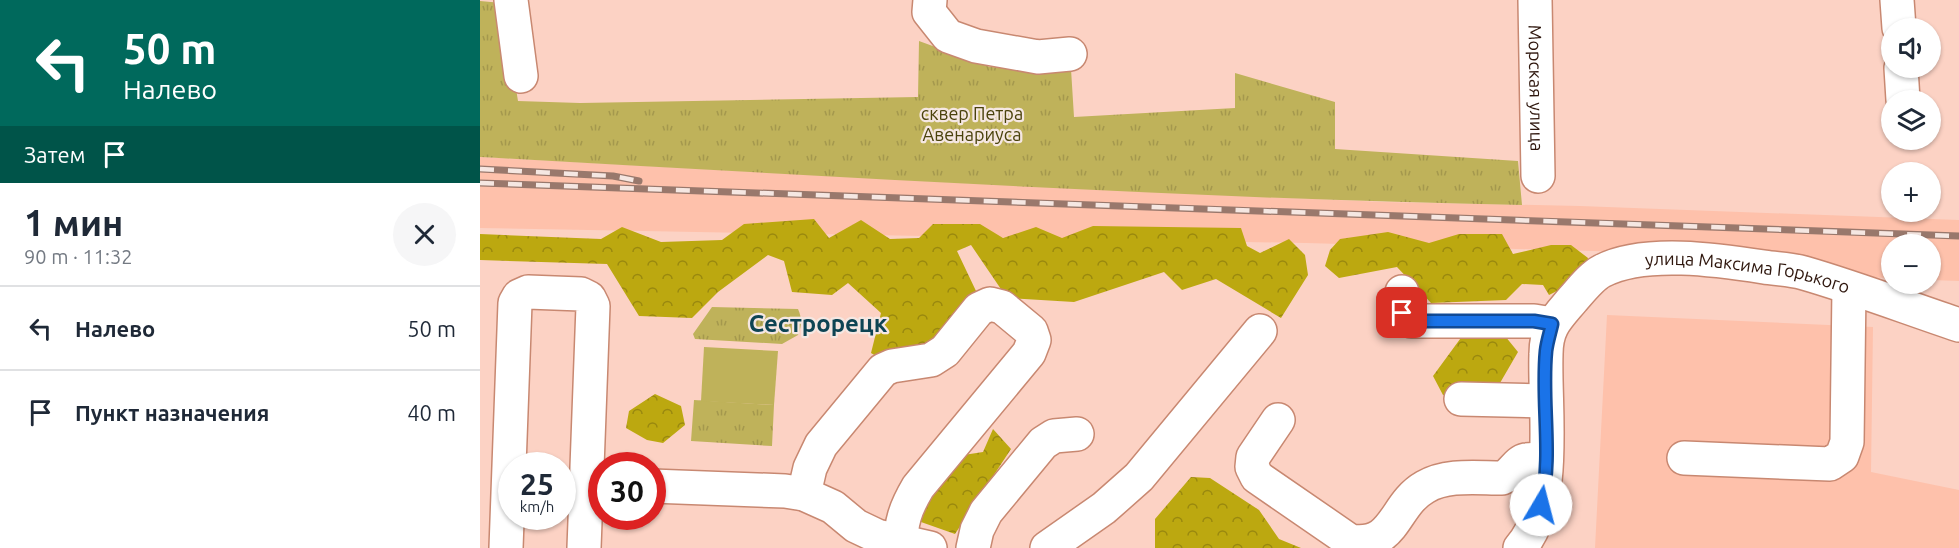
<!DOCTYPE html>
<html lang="ru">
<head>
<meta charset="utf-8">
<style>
	:root { --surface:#fff; --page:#f6f6f7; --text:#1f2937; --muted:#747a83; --line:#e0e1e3 }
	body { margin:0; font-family:Ubuntu,sans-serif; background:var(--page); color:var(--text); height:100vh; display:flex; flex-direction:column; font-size:22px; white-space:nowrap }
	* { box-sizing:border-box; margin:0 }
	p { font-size:20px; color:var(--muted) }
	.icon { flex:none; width:33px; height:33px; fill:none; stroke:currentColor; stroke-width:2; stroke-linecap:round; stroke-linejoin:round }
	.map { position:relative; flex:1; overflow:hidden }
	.drawer { display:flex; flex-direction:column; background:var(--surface); width:480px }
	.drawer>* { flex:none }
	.hud { background:#00695c; color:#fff; overflow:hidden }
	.buttons { position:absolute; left:1401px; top:18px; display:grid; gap:12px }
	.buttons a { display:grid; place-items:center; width:60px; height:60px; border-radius:50%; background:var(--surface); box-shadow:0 2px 4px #0004; font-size:30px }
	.speed { position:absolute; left:18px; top:452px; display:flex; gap:12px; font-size:30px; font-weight:700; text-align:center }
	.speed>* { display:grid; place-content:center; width:78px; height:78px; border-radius:50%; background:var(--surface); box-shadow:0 2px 4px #0004; line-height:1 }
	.speed small { font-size:15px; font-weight:400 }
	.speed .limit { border:9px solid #d22; background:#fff; color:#111 }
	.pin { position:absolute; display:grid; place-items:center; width:51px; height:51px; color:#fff; margin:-26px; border-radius:12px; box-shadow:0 3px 9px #0006 }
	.me { position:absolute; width:66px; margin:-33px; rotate:8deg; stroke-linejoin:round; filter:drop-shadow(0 0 4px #0008) }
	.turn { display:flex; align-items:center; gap:21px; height:126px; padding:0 24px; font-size:27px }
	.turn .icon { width:78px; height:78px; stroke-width:2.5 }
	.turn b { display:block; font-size:42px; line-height:51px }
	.then { display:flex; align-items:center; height:57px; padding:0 24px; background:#0003; gap:12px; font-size:22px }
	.round { display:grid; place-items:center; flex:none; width:63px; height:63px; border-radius:32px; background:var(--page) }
	.summary { display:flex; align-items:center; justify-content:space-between; height:102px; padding:0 24px }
	h1 { font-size:36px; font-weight:700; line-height:45px }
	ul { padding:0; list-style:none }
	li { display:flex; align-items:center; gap:18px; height:84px; padding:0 24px; border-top:2px solid var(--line) }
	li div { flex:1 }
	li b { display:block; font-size:22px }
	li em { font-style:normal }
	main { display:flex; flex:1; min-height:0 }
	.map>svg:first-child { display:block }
	.built { fill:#fec1ab }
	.forest { fill:url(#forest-crowns) }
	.park { fill:url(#park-tufts) }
	.garden { fill:#bfb25a }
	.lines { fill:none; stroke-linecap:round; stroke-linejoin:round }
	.minor-casing { stroke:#c88871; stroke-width:36 }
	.minor { stroke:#fff; stroke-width:33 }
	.rail-casing { stroke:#99786c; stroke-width:7 }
	.rail { stroke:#f5e7e2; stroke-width:4.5; stroke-dasharray:14; stroke-linecap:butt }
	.route-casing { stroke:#114b97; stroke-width:15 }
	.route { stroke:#1a73e8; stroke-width:10 }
	.labels { text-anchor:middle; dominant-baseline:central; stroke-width:4.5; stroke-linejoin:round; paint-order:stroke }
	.street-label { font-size:18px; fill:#2e160d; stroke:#f5e7e2 }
	.park-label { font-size:18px; fill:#4a420c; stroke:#f5e7e2 }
	.district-label { font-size:24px; font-weight:bold; fill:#0d4453; stroke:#f5e7e2 }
</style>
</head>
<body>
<main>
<section class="drawer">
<div class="hud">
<div class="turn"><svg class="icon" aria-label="left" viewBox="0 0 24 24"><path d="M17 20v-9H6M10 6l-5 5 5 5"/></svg><div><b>50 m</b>Налево</div></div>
<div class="then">Затем<svg class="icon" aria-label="arrive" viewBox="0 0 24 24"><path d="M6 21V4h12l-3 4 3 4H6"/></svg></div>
</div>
<div class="summary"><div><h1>1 мин</h1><p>90 m · 11:32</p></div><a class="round"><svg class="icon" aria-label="close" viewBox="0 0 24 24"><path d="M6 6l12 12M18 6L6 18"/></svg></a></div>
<ul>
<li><svg class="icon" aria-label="left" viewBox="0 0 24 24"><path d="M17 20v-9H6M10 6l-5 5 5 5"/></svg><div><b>Налево</b></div><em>50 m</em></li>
<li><svg class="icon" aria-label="arrive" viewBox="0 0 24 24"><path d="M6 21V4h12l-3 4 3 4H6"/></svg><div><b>Пункт назначения</b></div><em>40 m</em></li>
</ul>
</section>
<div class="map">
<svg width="1479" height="548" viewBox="0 0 1479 548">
	<defs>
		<pattern id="forest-crowns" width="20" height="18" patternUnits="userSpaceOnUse" patternTransform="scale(1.5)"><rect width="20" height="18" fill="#bca810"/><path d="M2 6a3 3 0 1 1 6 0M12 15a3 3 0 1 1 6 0" fill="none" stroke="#99880e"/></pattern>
		<pattern id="park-tufts" width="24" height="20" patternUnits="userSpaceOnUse" patternTransform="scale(1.5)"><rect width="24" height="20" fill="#bfb25a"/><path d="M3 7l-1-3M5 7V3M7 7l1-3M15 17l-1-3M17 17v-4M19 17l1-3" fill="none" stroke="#a4984d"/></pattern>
	</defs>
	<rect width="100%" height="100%" fill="#fcd2c4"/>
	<path class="built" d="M0 157 483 183 903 202 1100 206 1479 220V281L1451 280 1450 244H1412L1411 278 1375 277 1183 253 826 243 0 228Z
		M1127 315 1393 327 1391 472 1479 490V548H1115Z"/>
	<path class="forest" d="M334 219 349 238 381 220 410 239 439 238 453 224H500L523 238 556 227 582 238 613 226 761 228 767 246 780 253 809 239 825 255 828 275 801 318 736 279 702 290 684 272 594 302 527 298 491 245 477 251 496 291 455 344 401 359 391 353 401 313 368 283 352 295 312 292 304 261 288 255 238 292 212 318 159 316 127 264 0 260V234L121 239 142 227 181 242 242 240 264 224Z
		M908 232 949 243 979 234H1022L1033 254 1071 245H1091L1108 258 1103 278 1069 295 1063 285 1042 284 1026 300 951 303 917 267 859 278 845 266 850 250 860 239Z
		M983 335 1025 336 1038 352 1013 395H963L953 376Z
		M175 394 201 406 205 425 183 443 167 440 146 428 149 411Z
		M513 429 531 449 475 534 441 522 440 501 477 456 503 452Z
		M711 477 730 478 779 510 799 539 821 548H675V519Z"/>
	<path class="park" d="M0 1 22 3 38 101 100 103 438 97 439 41 510 67 591 69 594 117 755 108V73L855 102V149L1038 161 1042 205C694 198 347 176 0 157Z
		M232 307 318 309C322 318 322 325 318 335L302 344 215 339 213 334Z
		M214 400 294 405 292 446 211 441Z"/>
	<path class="garden" d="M224 347 298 351 294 405 221 401Z"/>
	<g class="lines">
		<defs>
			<g id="minor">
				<path d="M31 0 41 76"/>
				<path d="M450 0 449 12 468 36 496 46 558 57 590 54"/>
				<path id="s1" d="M1055 0 1058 176"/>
				<path d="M1417 0 1419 28"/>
				<path d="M1421 68 1423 100"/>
				<path d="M922 292C922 303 919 315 931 321H1054L1072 324"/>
				<path d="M981 399 1066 401"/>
				<path d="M798 420 773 457 772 467 777 477 870 541C916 548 913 505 945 487 967 474 996 478 1022 478 1033 474 1036 462 1046 460 1052 459 1060 460 1066 460"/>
				<path d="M1204 458 1350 464 1362 456 1367 442 1369 288"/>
				<path d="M172 486 305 491 324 494 353 507 376 526 397 536 450 548"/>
				<path d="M324 494 330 468 341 445 403 370 412 366 451 360 465 351 499 309 510 304 522 307 551 331 554 340 549 353 438 487C425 509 421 522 420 548"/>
				<path d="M26 548 35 303 39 296 48 292 101 294 109 298 113 306 104 548"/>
				<path d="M493 548 497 530 506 512 563 443 574 436 597 434"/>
				<path d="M567 548 624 508 659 477 780 331"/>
				<path id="s2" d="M1040 548C1079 504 1064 410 1066 354 1066 327 1077 318 1093 299 1101 290 1112 276 1122 271 1164 249 1239 260 1284 267 1297 269 1311 269 1324 273 1376 288 1428 308 1479 325"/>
			</g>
		</defs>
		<use href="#minor" class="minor-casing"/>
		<use href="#minor" class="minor"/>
		<defs>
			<path id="rail" d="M0 169 133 176 159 181
				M0 183 1479 236"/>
		</defs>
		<use href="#rail" class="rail-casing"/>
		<use href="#rail" class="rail"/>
	</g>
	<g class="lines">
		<defs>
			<path id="route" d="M922 313 926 318 931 321H1054L1072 324C1070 333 1067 342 1066 351 1061 402 1073 455 1061 505"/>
		</defs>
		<use href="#route" class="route-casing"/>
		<use href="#route" class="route"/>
	</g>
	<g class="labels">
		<g class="street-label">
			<text stroke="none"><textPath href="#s1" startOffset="88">Морская улица</textPath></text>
			<text stroke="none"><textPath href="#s2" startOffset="452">улица Максима Горького</textPath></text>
		</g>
		<g class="park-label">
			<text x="492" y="113">сквер Петра<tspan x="492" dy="21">Авенариуса</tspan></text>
		</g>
		<g class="district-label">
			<text x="338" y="323">Сестрорецк</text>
		</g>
	</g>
</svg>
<div class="buttons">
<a><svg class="icon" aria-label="sound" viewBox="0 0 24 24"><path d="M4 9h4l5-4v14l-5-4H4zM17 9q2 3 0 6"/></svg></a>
<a><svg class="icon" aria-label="layers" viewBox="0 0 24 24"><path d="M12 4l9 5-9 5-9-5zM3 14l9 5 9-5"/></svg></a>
<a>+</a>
<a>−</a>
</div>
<div class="speed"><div>25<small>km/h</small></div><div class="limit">30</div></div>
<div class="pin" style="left:922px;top:313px;background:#d93025"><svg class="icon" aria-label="arrive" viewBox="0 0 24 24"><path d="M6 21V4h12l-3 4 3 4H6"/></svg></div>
<svg class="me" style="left:1061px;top:505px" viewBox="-20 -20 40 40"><circle r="19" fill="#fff"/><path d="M0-13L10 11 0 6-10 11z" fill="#1a73e8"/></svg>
</div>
</main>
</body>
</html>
